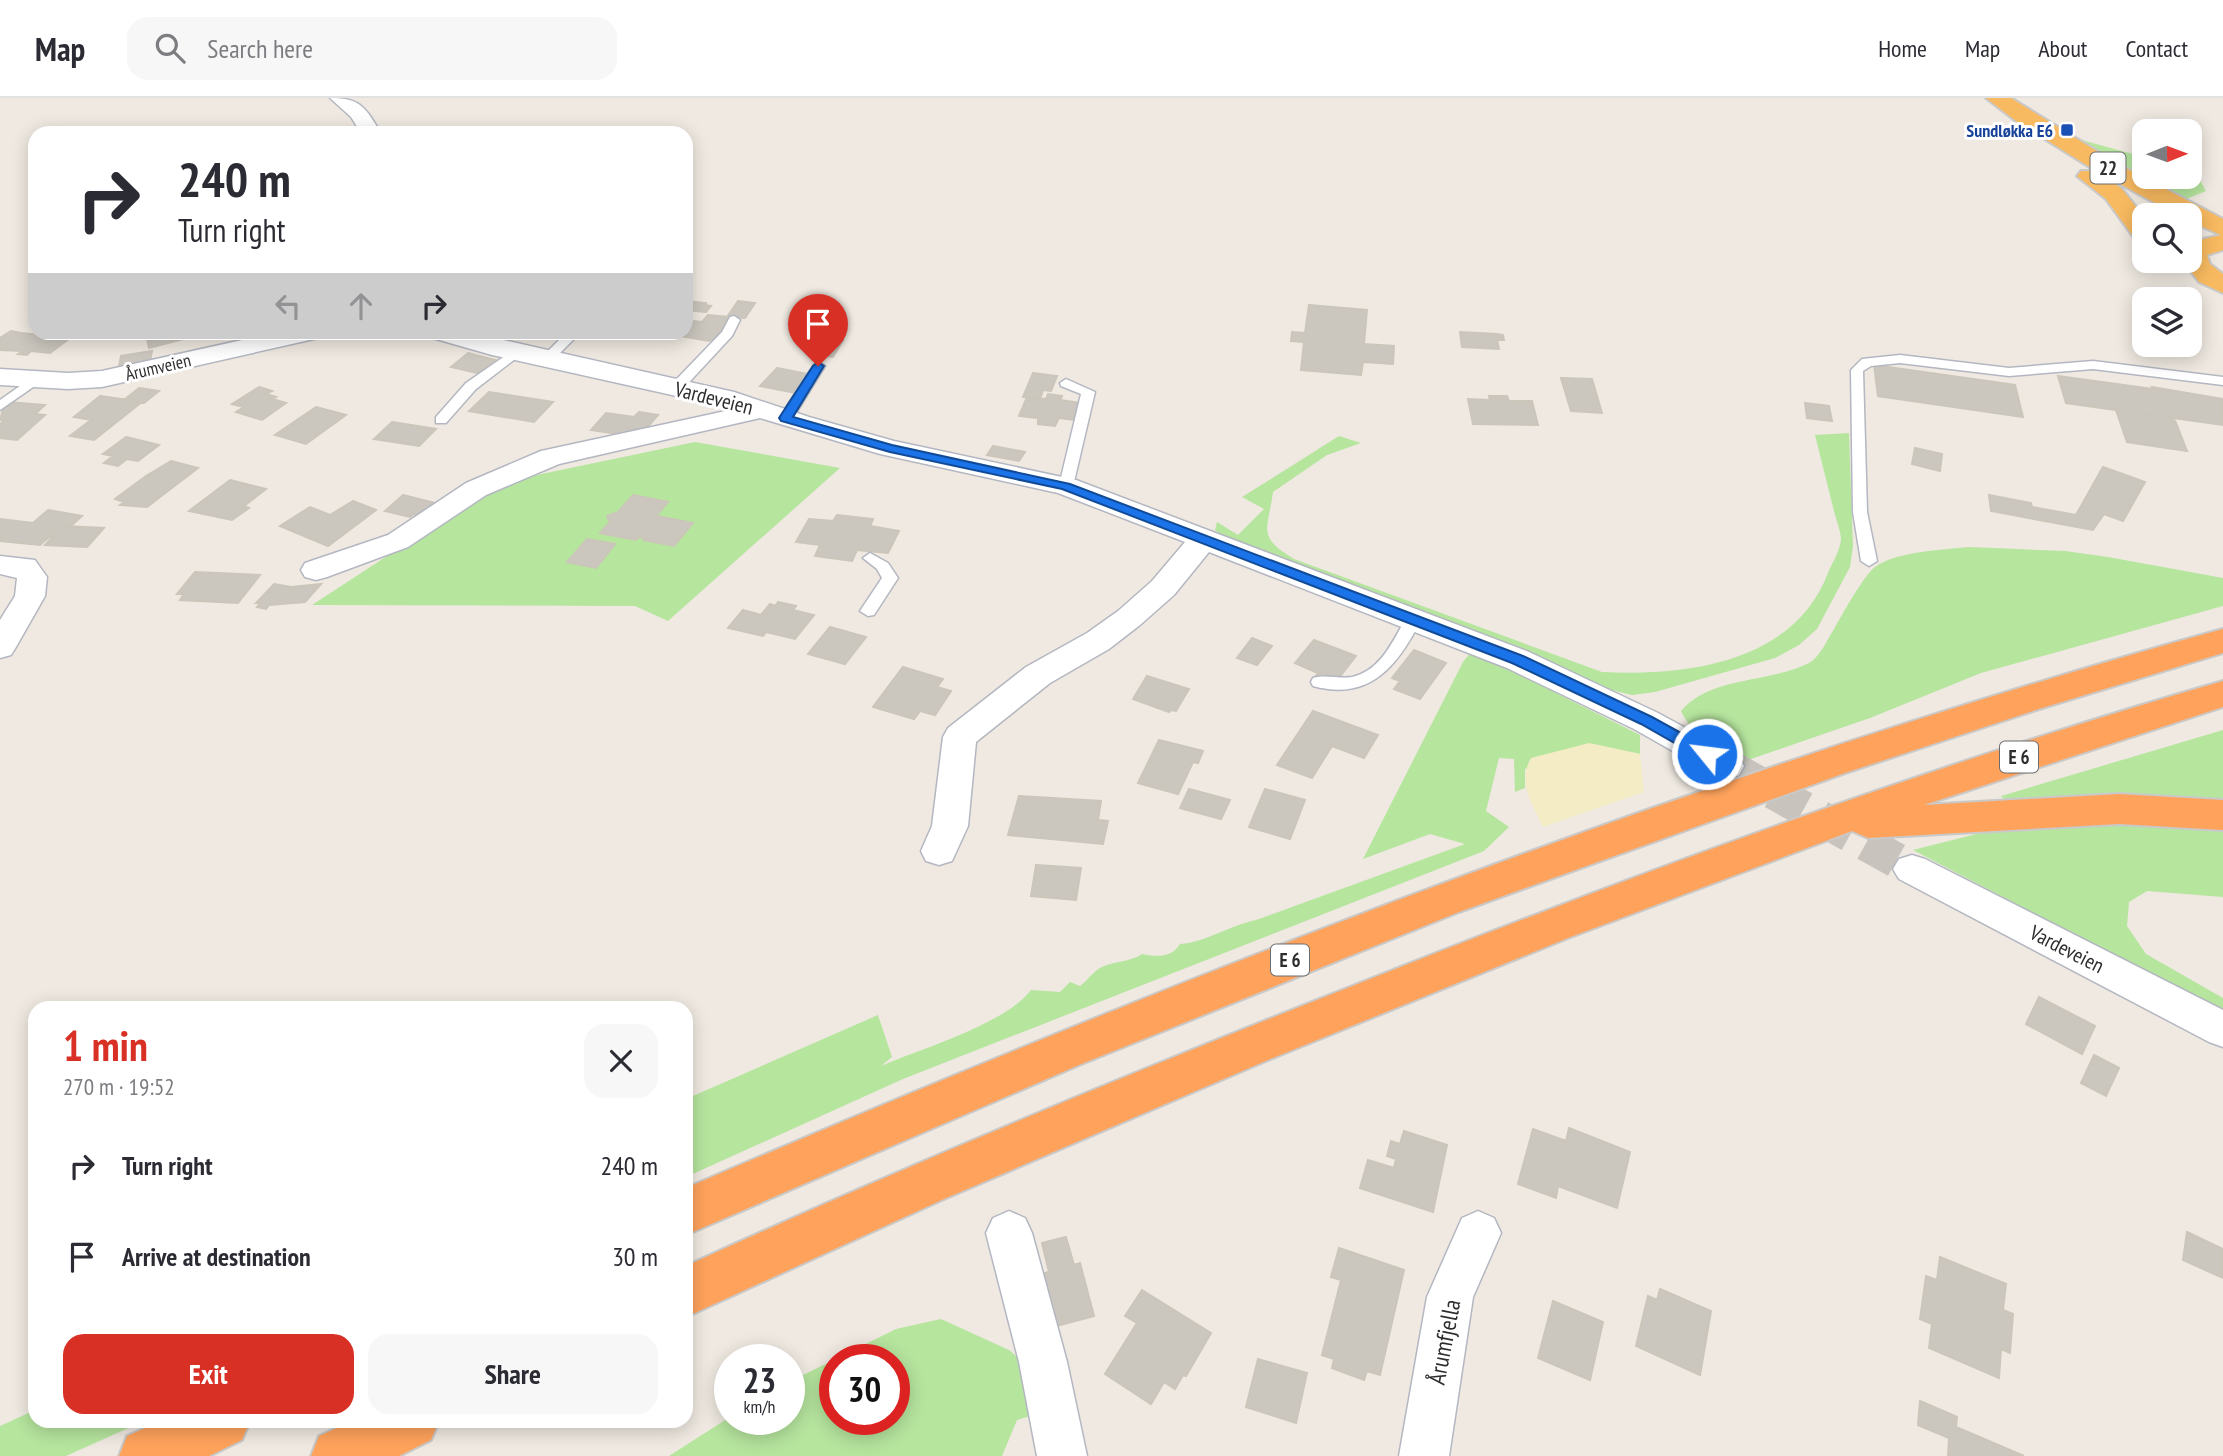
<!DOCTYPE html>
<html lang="en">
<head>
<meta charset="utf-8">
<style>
	:root { --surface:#fff; --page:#f7f7f7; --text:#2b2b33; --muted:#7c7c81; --line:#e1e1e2; --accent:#d93025 }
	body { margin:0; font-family:"PT Sans Narrow",sans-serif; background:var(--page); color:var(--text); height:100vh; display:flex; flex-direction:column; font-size:26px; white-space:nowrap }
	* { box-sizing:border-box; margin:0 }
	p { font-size:23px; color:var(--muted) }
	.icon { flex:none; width:38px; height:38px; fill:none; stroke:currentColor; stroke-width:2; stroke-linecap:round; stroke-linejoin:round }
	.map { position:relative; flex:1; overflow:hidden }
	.drawer { position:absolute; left:28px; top:903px; width:665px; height:427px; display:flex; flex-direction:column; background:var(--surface); border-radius:21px; box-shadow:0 4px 18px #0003 }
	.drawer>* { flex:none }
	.hud { position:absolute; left:28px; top:28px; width:665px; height:214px; border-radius:21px; box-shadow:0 4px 18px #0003; background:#fff; color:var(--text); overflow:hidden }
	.needle { width:46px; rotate:89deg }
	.buttons { position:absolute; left:2132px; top:21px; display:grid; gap:14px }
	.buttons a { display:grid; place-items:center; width:70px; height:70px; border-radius:14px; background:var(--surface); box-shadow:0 4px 18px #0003; font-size:35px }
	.speed { position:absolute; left:714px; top:1246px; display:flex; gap:14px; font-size:35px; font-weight:700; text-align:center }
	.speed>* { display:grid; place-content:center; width:91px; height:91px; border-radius:50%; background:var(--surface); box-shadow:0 4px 18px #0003; line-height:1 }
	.speed small { font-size:18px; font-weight:400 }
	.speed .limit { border:10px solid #d22; background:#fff; color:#111 }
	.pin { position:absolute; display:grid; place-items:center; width:60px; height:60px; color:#fff; margin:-72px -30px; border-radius:50% 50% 50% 0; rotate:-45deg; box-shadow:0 0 7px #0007 }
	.pin .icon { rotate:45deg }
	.me { position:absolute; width:77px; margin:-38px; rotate:299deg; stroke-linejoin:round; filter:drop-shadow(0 0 5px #0008) }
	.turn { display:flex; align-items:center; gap:24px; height:147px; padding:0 35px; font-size:32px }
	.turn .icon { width:91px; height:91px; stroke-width:2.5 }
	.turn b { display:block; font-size:49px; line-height:60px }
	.lanes { display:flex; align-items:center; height:66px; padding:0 35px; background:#0003; justify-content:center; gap:35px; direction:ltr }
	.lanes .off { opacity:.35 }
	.round { display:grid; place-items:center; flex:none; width:74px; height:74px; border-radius:21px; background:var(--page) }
	.head { display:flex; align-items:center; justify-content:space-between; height:119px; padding:0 35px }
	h1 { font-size:42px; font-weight:700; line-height:52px; color:var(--accent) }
	.button { display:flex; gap:14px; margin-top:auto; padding:14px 35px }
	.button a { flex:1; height:80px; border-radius:21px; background:var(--accent); color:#fff; font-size:28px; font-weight:700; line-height:80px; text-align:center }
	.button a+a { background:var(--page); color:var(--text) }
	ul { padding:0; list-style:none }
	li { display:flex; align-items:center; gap:21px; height:91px; padding:0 35px }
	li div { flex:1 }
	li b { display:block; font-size:26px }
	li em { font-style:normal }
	header { display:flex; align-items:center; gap:42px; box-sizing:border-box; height:98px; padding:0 35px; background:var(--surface); border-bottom:2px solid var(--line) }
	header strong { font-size:33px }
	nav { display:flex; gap:38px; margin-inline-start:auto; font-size:24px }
	.search { width:490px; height:63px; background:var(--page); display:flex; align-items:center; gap:18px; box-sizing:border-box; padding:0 24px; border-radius:21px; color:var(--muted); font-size:26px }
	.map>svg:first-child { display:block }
	.green { fill:#b6e59e; fill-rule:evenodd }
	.sand { fill:#f3ecc5 }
	.building { fill:#cbc7bf; stroke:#cbc5ba; stroke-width:2 }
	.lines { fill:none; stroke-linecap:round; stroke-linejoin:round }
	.minor-tunnel { stroke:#c8c4bd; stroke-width:35; stroke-dasharray:35 18; stroke-linecap:butt }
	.service-casing { stroke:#b4b7c1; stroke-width:3 }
	.minor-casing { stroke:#b4b7c1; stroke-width:3 }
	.trunk-casing { stroke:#c9c9c9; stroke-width:4 }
	.motorway-casing { stroke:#c9c9c9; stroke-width:4 }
	.service { fill:#fff; fill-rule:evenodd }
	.minor { fill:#fff; fill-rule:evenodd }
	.trunk { fill:#f8ba60; fill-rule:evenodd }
	.motorway { fill:#ffa35c; fill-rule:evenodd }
	.route { fill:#1a73e8; stroke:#114b97; stroke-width:2 }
	.transit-dot { fill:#1a4fb4; stroke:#fff; stroke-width:2.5 }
	.labels { text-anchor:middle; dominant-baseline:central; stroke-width:6; stroke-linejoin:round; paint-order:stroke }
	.far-transit-label { font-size:18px; font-weight:bold; fill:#164399; stroke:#fff; text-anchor:end }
	.far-street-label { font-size:18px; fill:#2e2e2e; stroke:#fff }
	.shield { fill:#fff; stroke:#6d6d6d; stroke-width:2 }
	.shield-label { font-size:19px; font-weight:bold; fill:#2e2e2e }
	.street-label { font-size:21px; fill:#2e2e2e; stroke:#fff }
	.near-street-label { font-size:24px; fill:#2e2e2e; stroke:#fff }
</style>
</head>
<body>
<header>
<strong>Map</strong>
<div class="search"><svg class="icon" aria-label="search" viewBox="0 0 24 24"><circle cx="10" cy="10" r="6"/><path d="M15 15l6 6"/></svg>Search here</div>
<nav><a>Home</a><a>Map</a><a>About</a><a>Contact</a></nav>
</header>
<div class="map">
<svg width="2223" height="1358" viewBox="0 0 2223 1358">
	<rect width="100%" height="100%" fill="#efe9e1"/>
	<path class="green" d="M2074 40 2144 59V79H2189V73L2198 79 2206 93 2184 102Z
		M1849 335 1853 448 1850 469 1817 531 1799 547 1775 560 1655 594 1632 597 1607 591 1222 438 1215 432 1217 424 1238 437 1264 411 1242 399 1339 338 1361 345 1327 357 1273 394C1268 432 1256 438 1294 461L1602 574C1686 578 1794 565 1828 475 1832 465 1841 451 1841 440 1840 430 1835 419 1833 409 1827 385 1821 361 1815 337Z
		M695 344 840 370 668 523 635 508 312 507 499 385Z
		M1969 449 2065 453 2108 459 2223 480V508L1981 575 1870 620 1748 662C1721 649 1694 641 1681 613 1710 578 1770 585 1809 565 1820 559 1827 542 1834 531 1842 517 1864 477 1875 469 1897 453 1942 452 1969 449Z
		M1472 553 1640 637V656L1593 646 1525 671V690L1515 694 1514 661 1499 660 1486 713 1509 729 1484 753 903 981 686 1079V1001L878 917 892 959 881 968C923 950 1005 926 1031 892L1060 894 1070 884 1080 888C1087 883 1090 877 1097 872 1109 863 1129 865 1142 856 1156 859 1172 860 1180 846 1207 844 1228 828 1256 822L1465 746 1430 736 1363 761 1463 564Z
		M2223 632V707L2006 703 2001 698Z
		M2088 725 2202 727 2223 730V799L2147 793 2129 804 2127 828 2146 856 2223 900V914L1913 752 1992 732Z
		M941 1221 1009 1252 1035 1274 1043 1314 1017 1322 1002 1358H669L730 1319 789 1321 792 1298 789 1297V1284L896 1231ZM835 1262H894V1321H835Z
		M35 1312V1323H144L66 1358H0V1328Z"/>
	<path class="sand" d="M1589 645 1640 656 1644 694 1543 729C1532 706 1517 684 1531 660Z"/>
	<path class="building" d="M686 203 706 205 705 207 711 208 706 214 686 212Z
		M738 203 755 205 745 220 727 219Z
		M1309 207 1367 212 1364 246 1394 248 1393 266 1363 264 1361 277 1301 272 1304 244 1291 243 1292 234 1305 235Z
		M708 217 730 219 714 241 709 243 681 238 694 223 702 224Z
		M11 233 21 235 70 240 50 255 31 253 27 257 18 256 23 253 0 252V240Z
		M151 234H210L149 250 146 236Z
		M1460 234 1497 236 1503 237 1504 242H1497L1499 251 1462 249Z
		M819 240 843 242 833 259 808 256Z
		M152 253 150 263 119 268 121 258Z
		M468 255 495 262 477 275 451 269Z
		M1874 267 2015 287 2023 319 1878 298Z
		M777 270 812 277 796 295 760 288Z
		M1033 275 1057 278 1051 293 1043 292 1040 301 1023 299Z
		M2058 278 2153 291 2152 289 2223 301V327L2066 305Z
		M1561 280 1592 281 1602 315 1571 313Z
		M259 289 272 293 266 296 276 299 272 301 286 305 262 322 236 314 244 309 232 306Z
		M139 290 159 293 144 305 124 302Z
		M489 294 553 304 534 324 469 313Z
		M1048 296 1062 298 1060 302 1081 305 1074 322 1059 320 1055 328 1038 326V320L1019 318 1027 299 1046 301Z
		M100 298 142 304 94 342 70 338 91 322 74 319Z
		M1489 298H1507L1509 303H1532L1538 327 1473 326 1468 301 1490 302Z
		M8 304 45 307 35 316 45 317 17 342 0 340V326L5 322H0L3 312 0 310Z
		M1805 305 1829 308 1832 323 1807 320Z
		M316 309 346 317 306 346 275 337Z
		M2116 312 2174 320 2187 353 2127 344Z
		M639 314 658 317 639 339 591 332 606 315 634 319Z
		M392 324 436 331 419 348 374 341Z
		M126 339 159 347 138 363 127 361 118 368 104 365 113 358 103 356Z
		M993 348 1025 354 1019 363 987 357Z
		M1915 350 1942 356 1940 373 1912 366Z
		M171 363 198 370 147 409 120 407 124 404 115 401 146 378Z
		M2103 369 2145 384 2123 423 2104 416 2093 432 1991 413 1989 397 2031 405 2032 409 2076 417Z
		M230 382 266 391 244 408 249 410 232 422 189 413Z
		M403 397 435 405 421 417 414 416 410 419 385 413Z
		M633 397 668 404 656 418 693 425 674 448 643 442 645 440 639 439 636 442 600 435 610 424 607 418 618 414Z
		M353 403 376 412 328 448 280 428 310 409 330 417Z
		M48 412 82 418 71 428 63 427 40 447 0 443V421L33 425Z
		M837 417 873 421 870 428 899 433 888 455 857 452 852 463 815 458 820 447 796 444 809 421 833 423Z
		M62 428 104 430 87 449 45 447Z
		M587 441 615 446 596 470 567 464Z
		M195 474 260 477 238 505 180 502 184 496H177Z
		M274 486 291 489 321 486 305 504 269 507 266 511 257 509 260 505H256Z
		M778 504 796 508 793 512 814 517 795 541 766 534 763 538 728 530 743 512 761 517 770 506 775 508Z
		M830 529 866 539 845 566 808 556Z
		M1252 540 1272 548 1257 567 1237 560Z
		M1314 542 1356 558 1334 586 1315 579 1318 575 1295 565Z
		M1414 552 1446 565 1420 601 1394 591 1400 583 1392 580Z
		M903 569 943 581 937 589 951 593 935 617 920 613 914 621 873 609Z
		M1147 578 1189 591 1176 613 1171 612 1169 614 1133 601Z
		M1313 613 1378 637 1364 660 1332 648 1312 680 1277 667Z
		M1159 642 1203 653 1198 665 1193 664 1178 696 1138 685Z
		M1189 691 1230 702 1221 721 1180 710Z
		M1265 691 1305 702 1290 741 1249 729Z
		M1019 698 1101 703 1098 722 1108 723 1103 746 1008 737Z
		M1036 767 1081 770 1076 802 1031 798Z
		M2039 899 2095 928 2082 956 2026 926Z
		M2094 957 2119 970 2106 998 2081 985Z
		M1569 1030 1630 1054 1617 1110 1558 1088 1556 1100 1518 1086 1533 1031 1566 1043Z
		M1404 1033 1447 1047 1433 1114 1360 1090 1368 1062 1394 1070 1396 1061 1387 1058 1391 1043 1400 1046Z
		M2187 1134 2223 1151V1180L2183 1162Z
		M1066 1139 1074 1167 1080 1165 1094 1218 1049 1230 1036 1177 1049 1174 1042 1145Z
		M1339 1150 1404 1172 1380 1277 1367 1273 1364 1282 1332 1270 1334 1261 1322 1257 1341 1182 1331 1179Z
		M1940 1159 2006 1186 2003 1212 2013 1216 2010 1255 2001 1251 1999 1280 1929 1250 1932 1226 1920 1221 1926 1178 1937 1182Z
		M1660 1191 1711 1213 1700 1277 1636 1248 1648 1198 1657 1202Z
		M1142 1192 1211 1235 1186 1278 1183 1277 1175 1291 1164 1284 1151 1306 1105 1276 1137 1225 1125 1218Z
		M1553 1203 1603 1224 1590 1282 1538 1260Z
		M1258 1261 1307 1275 1296 1325 1246 1309Z
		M1920 1303 1957 1319 1956 1329 2024 1358H1948L1949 1340 1918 1327Z"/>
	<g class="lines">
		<path class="minor-tunnel" d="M1727 668 1912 771"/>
		<defs>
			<path id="service" d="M734 218 740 222 732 238 681 293H671V287L722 234 730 219Z
				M567 234H581L550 265H542V259Z
				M515 251 521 255 519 258 476 291 446 325H436V319L466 285Z
				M1900 257 2009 270 2093 263 2223 279V287L2093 271 2009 278 1900 265 1871 268 1863 273 1867 414 1877 463 1869 468 1861 463 1853 414 1851 272 1862 261Z
				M819 264 825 268 793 320 791 323H781L779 320 813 268Z
				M34 278 39 279V285L0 312V302Z
				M1066 281 1095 294 1073 388 1066 392 1059 388 1081 296 1061 288 1060 285Z
				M870 455 888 465 898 480 874 517 868 518 860 513 882 480 877 471 863 460Z
				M1413 517 1421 522C1398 567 1370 604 1313 588L1311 584 1313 580C1326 576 1339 581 1352 579 1381 573 1394 541 1407 518Z"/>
			<path id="minor" d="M330 0C362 0 365 10 381 35H361L351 19Z
				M278 234H326L323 239 314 241 102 289 68 291 0 287V271L68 275 102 273Z
				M426 234H468L734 294 809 319 894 343 1076 382 1529 554 1658 615 1739 659 1744 668 1739 677 1727 681 1715 677 1634 631 1507 570 1209 454 1174 497 1140 527 1109 551 1050 585 976 644 968 728 952 763 939 767 926 763 921 753 932 728 943 639 948 630 1026 569 1087 535 1118 513 1152 483 1185 444 1058 395 880 356 760 320 559 366 486 397 408 449 327 479 316 482 305 479 301 472 305 465 388 437 466 385 541 353 735 311 492 257 429 239Z
				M0 458 35 462 47 479 45 498 16 549 11 557 0 560V522L15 498 17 480 0 476Z
				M1912 757 1925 761 2223 912V949L2209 944 1899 781 1893 771 1899 761Z
				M1009 1113 1025 1120 1032 1135 1067 1264 1087 1358H1037L1019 1264 986 1135 993 1120Z
				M1478 1113 1494 1120 1501 1135 1473 1199 1449 1358H1399L1427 1199 1462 1120Z"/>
			<path id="trunk" d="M1986 0H2011L2116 65 2223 121V152L2207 157 2210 166 2223 176V195L2199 184 2183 163H2189L2191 144 2221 137 2189 123V117H2177L2102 76 2122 91 2144 119V143L2135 141 2106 101 2077 78 2081 73H2096L2016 23Z"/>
			<path id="motorway" d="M2223 531V555L2039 611 1845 675 1459 814 1079 967 686 1137V1090C1187 876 1697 676 2223 531Z
				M2223 583V609L1924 707 2119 696 2223 702V732L2119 726 1868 740 1852 733 1568 840 1268 962 944 1101 686 1219V1168C909 1066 1136 973 1365 883 1646 772 1932 667 2223 583Z
				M161 1323H250L242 1342 209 1358H119L127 1338Z
				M352 1323H439L431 1342 399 1358H311L319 1338Z"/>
		</defs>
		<use href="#service" class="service-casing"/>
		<use href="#minor" class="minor-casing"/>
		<use href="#trunk" class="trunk-casing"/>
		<use href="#motorway" class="motorway-casing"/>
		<use href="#service" class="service"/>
		<use href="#minor" class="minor"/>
		<use href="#trunk" class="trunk"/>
		<use href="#motorway" class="motorway"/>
	</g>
	<path class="route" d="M818 264 824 268 793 319 892 347 1070 386 1523 558 1652 619 1712 652 1714 656 1707 662 1701 660 1641 626 1512 565 1062 391 890 354 781 323 779 320 813 268Z"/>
	<rect class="transit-dot" x="2060" y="25" width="14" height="14" rx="3.5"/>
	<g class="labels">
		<g class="far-transit-label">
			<text x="2053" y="32">Sundløkka E6</text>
		</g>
		<g class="far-street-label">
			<text transform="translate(158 269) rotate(-13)">Årumveien</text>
		</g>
		<g class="shield">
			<rect x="2090.5" y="54.5" width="35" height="31" rx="5"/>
			<rect x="2000" y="643.5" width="38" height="31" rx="5"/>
			<rect x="1271" y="846.5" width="38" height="31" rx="5"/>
		</g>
		<g class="shield-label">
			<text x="2108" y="70">22</text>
			<text x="2019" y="659">E 6</text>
			<text x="1290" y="862">E 6</text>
		</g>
		<g class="street-label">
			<text transform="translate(714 300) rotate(14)">Vardeveien</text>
			<text transform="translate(2067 851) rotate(27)">Vardeveien</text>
		</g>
		<g class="near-street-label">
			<text transform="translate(1444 1244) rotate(-79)">Årumfjella</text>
		</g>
	</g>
</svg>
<div class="buttons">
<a><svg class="needle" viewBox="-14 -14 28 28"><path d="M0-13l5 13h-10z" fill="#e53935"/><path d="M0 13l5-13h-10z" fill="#7c7c81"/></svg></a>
<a><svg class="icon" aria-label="search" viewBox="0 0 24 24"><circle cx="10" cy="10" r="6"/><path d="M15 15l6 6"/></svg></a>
<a><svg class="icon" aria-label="layers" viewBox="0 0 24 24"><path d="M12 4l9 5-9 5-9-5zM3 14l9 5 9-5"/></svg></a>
</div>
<div class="speed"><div>23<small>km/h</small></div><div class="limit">30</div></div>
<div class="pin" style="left:818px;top:268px;background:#d93025"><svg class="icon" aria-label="arrive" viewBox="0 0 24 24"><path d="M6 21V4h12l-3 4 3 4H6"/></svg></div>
<svg class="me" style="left:1707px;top:656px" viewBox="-20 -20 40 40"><circle r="17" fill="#1a73e8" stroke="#fff" stroke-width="3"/><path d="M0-11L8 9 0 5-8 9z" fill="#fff"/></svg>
<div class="hud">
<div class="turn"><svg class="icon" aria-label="right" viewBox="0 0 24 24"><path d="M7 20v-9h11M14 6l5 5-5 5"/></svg><div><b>240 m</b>Turn right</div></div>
<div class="lanes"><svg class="icon off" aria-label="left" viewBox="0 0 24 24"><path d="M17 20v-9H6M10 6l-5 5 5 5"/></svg><svg class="icon off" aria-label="ahead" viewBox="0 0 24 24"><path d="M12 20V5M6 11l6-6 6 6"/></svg><svg class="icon" aria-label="right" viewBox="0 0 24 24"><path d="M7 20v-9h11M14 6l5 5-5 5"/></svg></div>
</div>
<section class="drawer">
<div class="head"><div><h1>1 min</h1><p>270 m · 19:52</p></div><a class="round"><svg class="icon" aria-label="close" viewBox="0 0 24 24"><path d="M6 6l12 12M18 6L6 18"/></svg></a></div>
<ul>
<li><svg class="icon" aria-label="right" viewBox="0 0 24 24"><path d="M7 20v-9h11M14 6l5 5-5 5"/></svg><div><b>Turn right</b></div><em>240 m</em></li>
<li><svg class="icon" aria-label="arrive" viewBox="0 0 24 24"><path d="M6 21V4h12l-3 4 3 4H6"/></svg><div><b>Arrive at destination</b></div><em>30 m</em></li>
</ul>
<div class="button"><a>Exit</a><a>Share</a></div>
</section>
</div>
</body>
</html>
